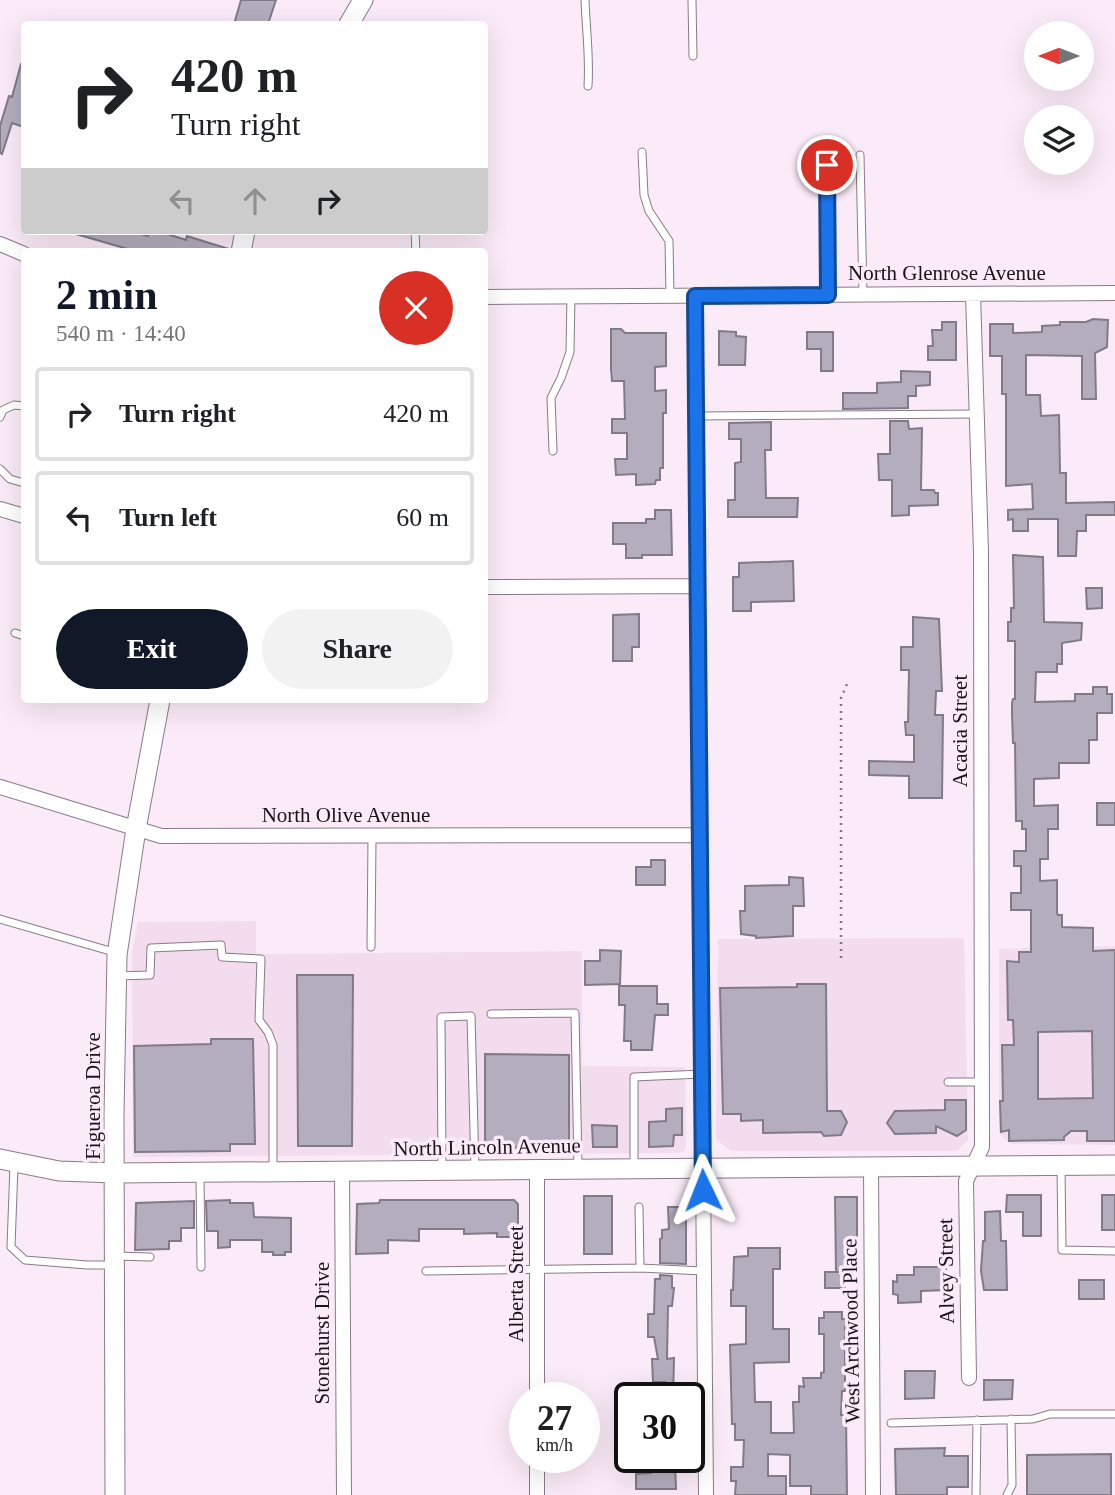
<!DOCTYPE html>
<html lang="en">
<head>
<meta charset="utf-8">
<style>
	:root { --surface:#fff; --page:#f2f2f2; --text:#202124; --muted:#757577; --line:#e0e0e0; --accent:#111827 }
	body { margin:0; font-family:"Times New Roman",serif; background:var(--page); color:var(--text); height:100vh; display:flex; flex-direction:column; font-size:26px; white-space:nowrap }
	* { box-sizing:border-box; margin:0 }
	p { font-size:23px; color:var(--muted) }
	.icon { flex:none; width:38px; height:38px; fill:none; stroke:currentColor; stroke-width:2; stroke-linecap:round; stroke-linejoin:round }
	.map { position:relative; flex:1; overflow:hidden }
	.details { position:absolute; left:21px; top:248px; width:467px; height:455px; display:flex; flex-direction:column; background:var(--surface); border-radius:7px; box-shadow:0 7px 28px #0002 }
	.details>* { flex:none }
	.hud { position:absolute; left:21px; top:21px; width:467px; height:214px; border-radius:7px; box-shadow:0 7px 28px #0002; background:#fff; color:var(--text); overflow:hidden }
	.needle { width:46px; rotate:270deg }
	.controls { position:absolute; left:1024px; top:21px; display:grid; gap:14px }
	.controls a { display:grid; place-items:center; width:70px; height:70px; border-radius:50%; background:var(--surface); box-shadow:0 7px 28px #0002; font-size:35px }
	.speed { position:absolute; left:509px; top:1382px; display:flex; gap:14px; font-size:35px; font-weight:700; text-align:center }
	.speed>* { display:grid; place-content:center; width:91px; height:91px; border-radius:50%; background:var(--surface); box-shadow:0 7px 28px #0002; line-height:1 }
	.speed small { font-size:18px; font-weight:400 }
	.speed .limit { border:4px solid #111; border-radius:10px; background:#fff; color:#111 }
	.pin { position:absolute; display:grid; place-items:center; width:60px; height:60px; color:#fff; margin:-30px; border:4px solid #fff; border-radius:50%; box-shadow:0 2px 7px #0007 }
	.me { position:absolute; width:77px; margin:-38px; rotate:358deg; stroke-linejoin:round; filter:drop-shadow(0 0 5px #0008) }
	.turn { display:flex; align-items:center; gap:24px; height:147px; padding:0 35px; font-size:32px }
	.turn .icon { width:91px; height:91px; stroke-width:2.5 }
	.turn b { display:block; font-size:49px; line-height:60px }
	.lanes { display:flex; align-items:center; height:66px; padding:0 35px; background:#0003; justify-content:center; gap:35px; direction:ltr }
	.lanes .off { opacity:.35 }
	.round { display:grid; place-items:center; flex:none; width:74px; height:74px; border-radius:37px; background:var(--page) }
	.headline { display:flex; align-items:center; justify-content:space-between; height:119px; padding:0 35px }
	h1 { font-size:42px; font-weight:800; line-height:52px; color:var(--accent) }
	.action { display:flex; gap:14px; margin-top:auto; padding:14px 35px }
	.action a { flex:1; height:80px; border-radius:42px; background:var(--accent); color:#fff; font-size:28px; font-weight:800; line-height:80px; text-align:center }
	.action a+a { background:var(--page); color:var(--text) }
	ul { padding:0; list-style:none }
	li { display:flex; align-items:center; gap:21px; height:94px; margin:0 14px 10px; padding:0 21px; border:4px solid var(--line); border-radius:7px }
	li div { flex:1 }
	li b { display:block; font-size:26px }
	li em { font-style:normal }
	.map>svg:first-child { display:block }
	.built { fill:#f2dcee }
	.building { fill:#b4adbd; stroke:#817a89; stroke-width:2; fill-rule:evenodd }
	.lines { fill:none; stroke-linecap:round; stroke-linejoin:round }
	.lane-casing { stroke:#897b86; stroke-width:9 }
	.street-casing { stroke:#897b86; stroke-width:16 }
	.secondary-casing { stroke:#897b86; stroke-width:21 }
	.path { stroke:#80757e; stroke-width:2.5; stroke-dasharray:2 5; stroke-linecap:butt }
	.lane { stroke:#fff; stroke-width:7 }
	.street { stroke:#fff; stroke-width:14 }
	.secondary { stroke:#fff; stroke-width:19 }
	.route-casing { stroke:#114b97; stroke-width:18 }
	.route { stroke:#1a73e8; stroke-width:12 }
	.labels { text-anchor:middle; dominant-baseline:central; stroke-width:7; stroke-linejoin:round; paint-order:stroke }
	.street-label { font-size:21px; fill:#1a1419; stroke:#fbebf8 }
</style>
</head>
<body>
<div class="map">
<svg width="1115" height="1495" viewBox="0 0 1115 1495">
	<rect width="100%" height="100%" fill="#fbebf8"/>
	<path class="built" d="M256 921V954L582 951V1066L685 1067 686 1146 683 1152 677 1153 133 1157 132 952 138 922Z
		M964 938 968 1140 957 1151H731L716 1139 718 939Z
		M1115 946V1145L1013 1144 1006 1141 999 1133V949Z"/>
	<path class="building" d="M241 0H276L268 24H234Z
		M21 64H24V127L12 123 2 154 0 153V126L9 96 12 97Z
		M77 231H130L148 236 149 231H158L186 240 187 236 229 249V252H138L76 234Z
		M1093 319 1108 320 1107 347 1095 353 1096 399H1082V356L1026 355V395H1040L1041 416 1059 415 1060 473H1066V503L1115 502V515H1086V531H1077L1076 556H1058V519H1028V531H1013V519L1008 520V510L1033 509 1032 484 1006 486V394H1002V356H990V324H1013V333L1042 332V326L1060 325V322H1086Z
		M942 322H956V360H928V346H933L932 330H942Z
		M611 329H621L625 333H666V366L655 367V391L666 390V413H663V468H660V480H656L655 484 636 485V474L616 475 615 459H627V433H612V419H625L624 381H612L611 369Z
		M719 331 736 332V336L746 337 745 365H719Z
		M807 332H833V371H821V349H807Z
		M901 371 930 372V385L916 386V396H908V408L843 409V393H877V383L901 382Z
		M890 421H908L909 429 922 428 921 490H934L935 493H938V505L909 506V515L892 516V480H879L878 454H890Z
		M771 422V450H765L766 498H798L797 517H728V500H735V463L741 462V439H729V423Z
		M655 510H671L672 555H642V558H626V544H613V523H646V519H655Z
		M1013 555 1043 557 1044 622 1082 623 1081 640 1062 643V664H1057V672H1036L1035 702 1075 701V694H1093V687H1107V694H1112V713H1097V740H1089V763H1059V778L1034 779V806L1058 805V829H1048V859H1040V881L1057 880V913L1058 915H1062V927L1093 928V951L1115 950V1141H1087V1131H1071L1064 1137V1140L1009 1141V1130L1001 1132 1000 1101H1003L1002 1045H1014L1013 1020H1008L1007 961 1019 962V952H1031V910H1011V893H1021V866H1014V851H1026V829H1022V821H1016L1015 743H1013L1012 714V703L1013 699H1015V641H1008V622H1011V608H1014ZM1092 1031 1093 1098 1038 1099V1032Z
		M793 561 794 601 751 602V611H733V577H739V563Z
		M1086 588H1102V608L1087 609Z
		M639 614V647H632V661H613V615Z
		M913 617 939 619 942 691H936L935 715H943L942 798H909V776L869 775V761L914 762V735H906L905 722H908L909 670H901V647H913Z
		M1097 803H1115V825H1097Z
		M651 860H665V885H636V867H651Z
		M789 877 803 878 804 906H793V936L756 938V936L741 934 740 911H745V886L789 885Z
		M600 950 621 951 620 984 585 985V961H600Z
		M297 975H353L352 1146H298Z
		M797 984H826L827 1111H841L847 1122 841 1135 824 1136 821 1132 763 1133V1120L741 1121V1114H723L720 988 797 987Z
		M619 986H657V1004H668V1015H655L652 1050H631V1041H624L625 1005H619Z
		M211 1039H253L255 1144H230V1151L135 1152 134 1046 211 1044Z
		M485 1054 569 1055V1147L485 1148Z
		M945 1100H966V1130L957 1136 936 1126V1133L895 1134 887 1123 895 1111 945 1110Z
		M682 1108V1135H674L673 1146 649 1147V1122L666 1121V1109Z
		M592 1125 617 1126V1147H593Z
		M1007 1195H1041V1236H1023V1212H1006Z
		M1102 1195H1115V1230H1102Z
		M584 1196H612V1254H584Z
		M835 1197H857V1272H836Z
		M230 1200V1203H253L254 1217 291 1218V1252H285V1255H273V1252H262V1240H230V1247L218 1248V1231H207L206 1201Z
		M380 1200H514L518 1204V1232H512V1237H497V1233L464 1234V1229H419V1241L388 1240V1253L356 1254 357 1204 379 1203Z
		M194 1201V1228H181V1241H169V1249L135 1250 136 1203Z
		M668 1207H686V1264L660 1263V1239L662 1238V1230L669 1229Z
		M1000 1211 1001 1241H1006L1007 1290H984L981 1271 983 1241H985V1212Z
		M748 1248H780V1269H773V1329H789V1362L754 1363 755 1402H771V1433H794L793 1402H799V1386L804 1387 803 1378H821V1373L824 1372V1334H819V1318H824V1312H842V1319H845V1391H842L841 1415H846L847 1495H811V1486H790V1455L768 1454V1476H786V1495H735L736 1481H731V1467H743L744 1440H735V1424H732L730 1345 746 1344V1306H731V1290H733L734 1257 748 1256Z
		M914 1267H946L947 1290 921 1291V1302L898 1303V1295L893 1294V1281L897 1282V1275H914Z
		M825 1272H845V1288H825Z
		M660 1275 672 1276V1288H674L672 1306H668L667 1359 674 1358 673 1398H659L665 1382H653L652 1359H658L654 1337H648V1314H654L655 1279H660Z
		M1079 1280H1104V1299H1079Z
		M905 1371H935L934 1398 905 1399Z
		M984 1380H1013L1012 1399 984 1400Z
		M945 1448 944 1456H968V1487H947V1495H896L895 1449Z
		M1111 1454V1495H1027V1455Z
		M655 1463H675L676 1489H636V1474L651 1473V1470H654Z"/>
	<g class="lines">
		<defs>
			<path id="lane" d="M585 0C586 29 590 57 588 86
				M692 0 693 56
				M642 152 644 195 649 211 669 241 670 296
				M860 155 863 295
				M827 165 828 295
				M415 231 416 252
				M696 416 977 414
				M0 417 3 410 14 405 24 406
				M553 451 551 398 561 378 570 352 571 296
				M0 469 10 479 24 483
				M15 633 24 636
				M0 919 117 953
				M371 947 372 837
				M117 976 150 975 151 948 221 945 222 957 261 959 259 1020 268 1032 273 1045V1170
				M491 1014 575 1013 578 1168
				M948 1082H981
				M14 1165 11 1247 25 1260 87 1265H115
				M442 1167 441 1017 471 1016 475 1169
				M1061 1167 1062 1250 1115 1251
				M634 1168V1077L702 1074
				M200 1174 201 1267
				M639 1207 640 1268 704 1271
				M116 1256 150 1257
				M426 1271 640 1268
				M891 1423 1033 1419 1050 1414H1115
				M976 1495 977 1420
				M1007 1495 1012 1485 1011 1419"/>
			<path id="street" d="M0 244 24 254
				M695 296 706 1495
				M485 297 1115 293
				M0 509 24 516
				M485 587 697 586
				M0 787 161 836 699 835
				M871 1167 873 1495
				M537 1169V1398
				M342 1171 344 1495
				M969 1378 966 1181 982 1147 981 552 973 294
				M537 1458V1495"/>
			<path id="secondary" d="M349 24 363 0
				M241 252 245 231
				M0 1159 59 1171 115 1173 1115 1165
				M115 1495 114 1113 117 955 136 829 160 700"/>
		</defs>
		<use href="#lane" class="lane-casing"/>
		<use href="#street" class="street-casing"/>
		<use href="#secondary" class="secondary-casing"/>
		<path class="path" d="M841 958V698L847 684"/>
		<use href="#lane" class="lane"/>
		<use href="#street" class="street"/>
		<use href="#secondary" class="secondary"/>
	</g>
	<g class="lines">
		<defs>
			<path id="route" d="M703 1190 695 296 828 295 827 165"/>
		</defs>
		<use href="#route" class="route-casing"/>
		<use href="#route" class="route"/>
	</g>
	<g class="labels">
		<g class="street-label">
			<text x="947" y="273">North Glenrose Avenue</text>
			<text transform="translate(960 731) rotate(-90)">Acacia Street</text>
			<text x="346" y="815">North Olive Avenue</text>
			<text transform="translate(93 1096) rotate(-90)">Figueroa Drive</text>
			<text transform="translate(487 1147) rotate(-1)">North Lincoln Avenue</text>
			<text transform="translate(946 1271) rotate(-91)">Alvey Street</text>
			<text transform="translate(516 1284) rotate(-90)">Alberta Street</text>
			<text transform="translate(851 1331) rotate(-91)">West Archwood Place</text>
			<text transform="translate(322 1333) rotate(-90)">Stonehurst Drive</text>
		</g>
	</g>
</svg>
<div class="controls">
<a><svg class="needle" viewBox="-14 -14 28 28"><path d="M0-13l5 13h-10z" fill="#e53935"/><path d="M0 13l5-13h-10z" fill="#757577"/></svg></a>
<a><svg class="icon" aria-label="layers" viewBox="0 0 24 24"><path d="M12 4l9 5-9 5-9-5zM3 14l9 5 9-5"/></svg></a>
</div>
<div class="speed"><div>27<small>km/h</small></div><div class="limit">30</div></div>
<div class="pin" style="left:827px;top:165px;background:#d93025"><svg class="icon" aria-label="arrive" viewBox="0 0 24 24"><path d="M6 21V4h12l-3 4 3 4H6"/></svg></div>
<svg class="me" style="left:703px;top:1190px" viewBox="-20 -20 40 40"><path d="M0-17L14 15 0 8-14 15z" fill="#1a73e8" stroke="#fff" stroke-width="4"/></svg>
<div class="hud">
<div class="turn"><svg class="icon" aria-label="right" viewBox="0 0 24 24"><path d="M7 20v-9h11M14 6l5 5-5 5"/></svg><div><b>420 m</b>Turn right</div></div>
<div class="lanes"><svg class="icon off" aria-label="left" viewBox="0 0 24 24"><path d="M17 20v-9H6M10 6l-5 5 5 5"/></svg><svg class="icon off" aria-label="ahead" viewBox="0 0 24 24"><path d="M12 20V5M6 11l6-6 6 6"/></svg><svg class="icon" aria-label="right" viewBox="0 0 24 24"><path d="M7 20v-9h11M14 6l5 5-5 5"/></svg></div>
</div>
<section class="details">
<div class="headline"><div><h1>2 min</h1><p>540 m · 14:40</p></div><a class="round" style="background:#d93025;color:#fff"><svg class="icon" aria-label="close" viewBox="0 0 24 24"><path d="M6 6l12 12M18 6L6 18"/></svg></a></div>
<ul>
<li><svg class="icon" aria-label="right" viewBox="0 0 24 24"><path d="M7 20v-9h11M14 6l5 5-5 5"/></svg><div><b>Turn right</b></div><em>420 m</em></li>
<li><svg class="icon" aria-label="left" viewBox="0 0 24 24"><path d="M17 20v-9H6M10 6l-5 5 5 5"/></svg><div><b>Turn left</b></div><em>60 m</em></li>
</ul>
<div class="action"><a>Exit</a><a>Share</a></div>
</section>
</div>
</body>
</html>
